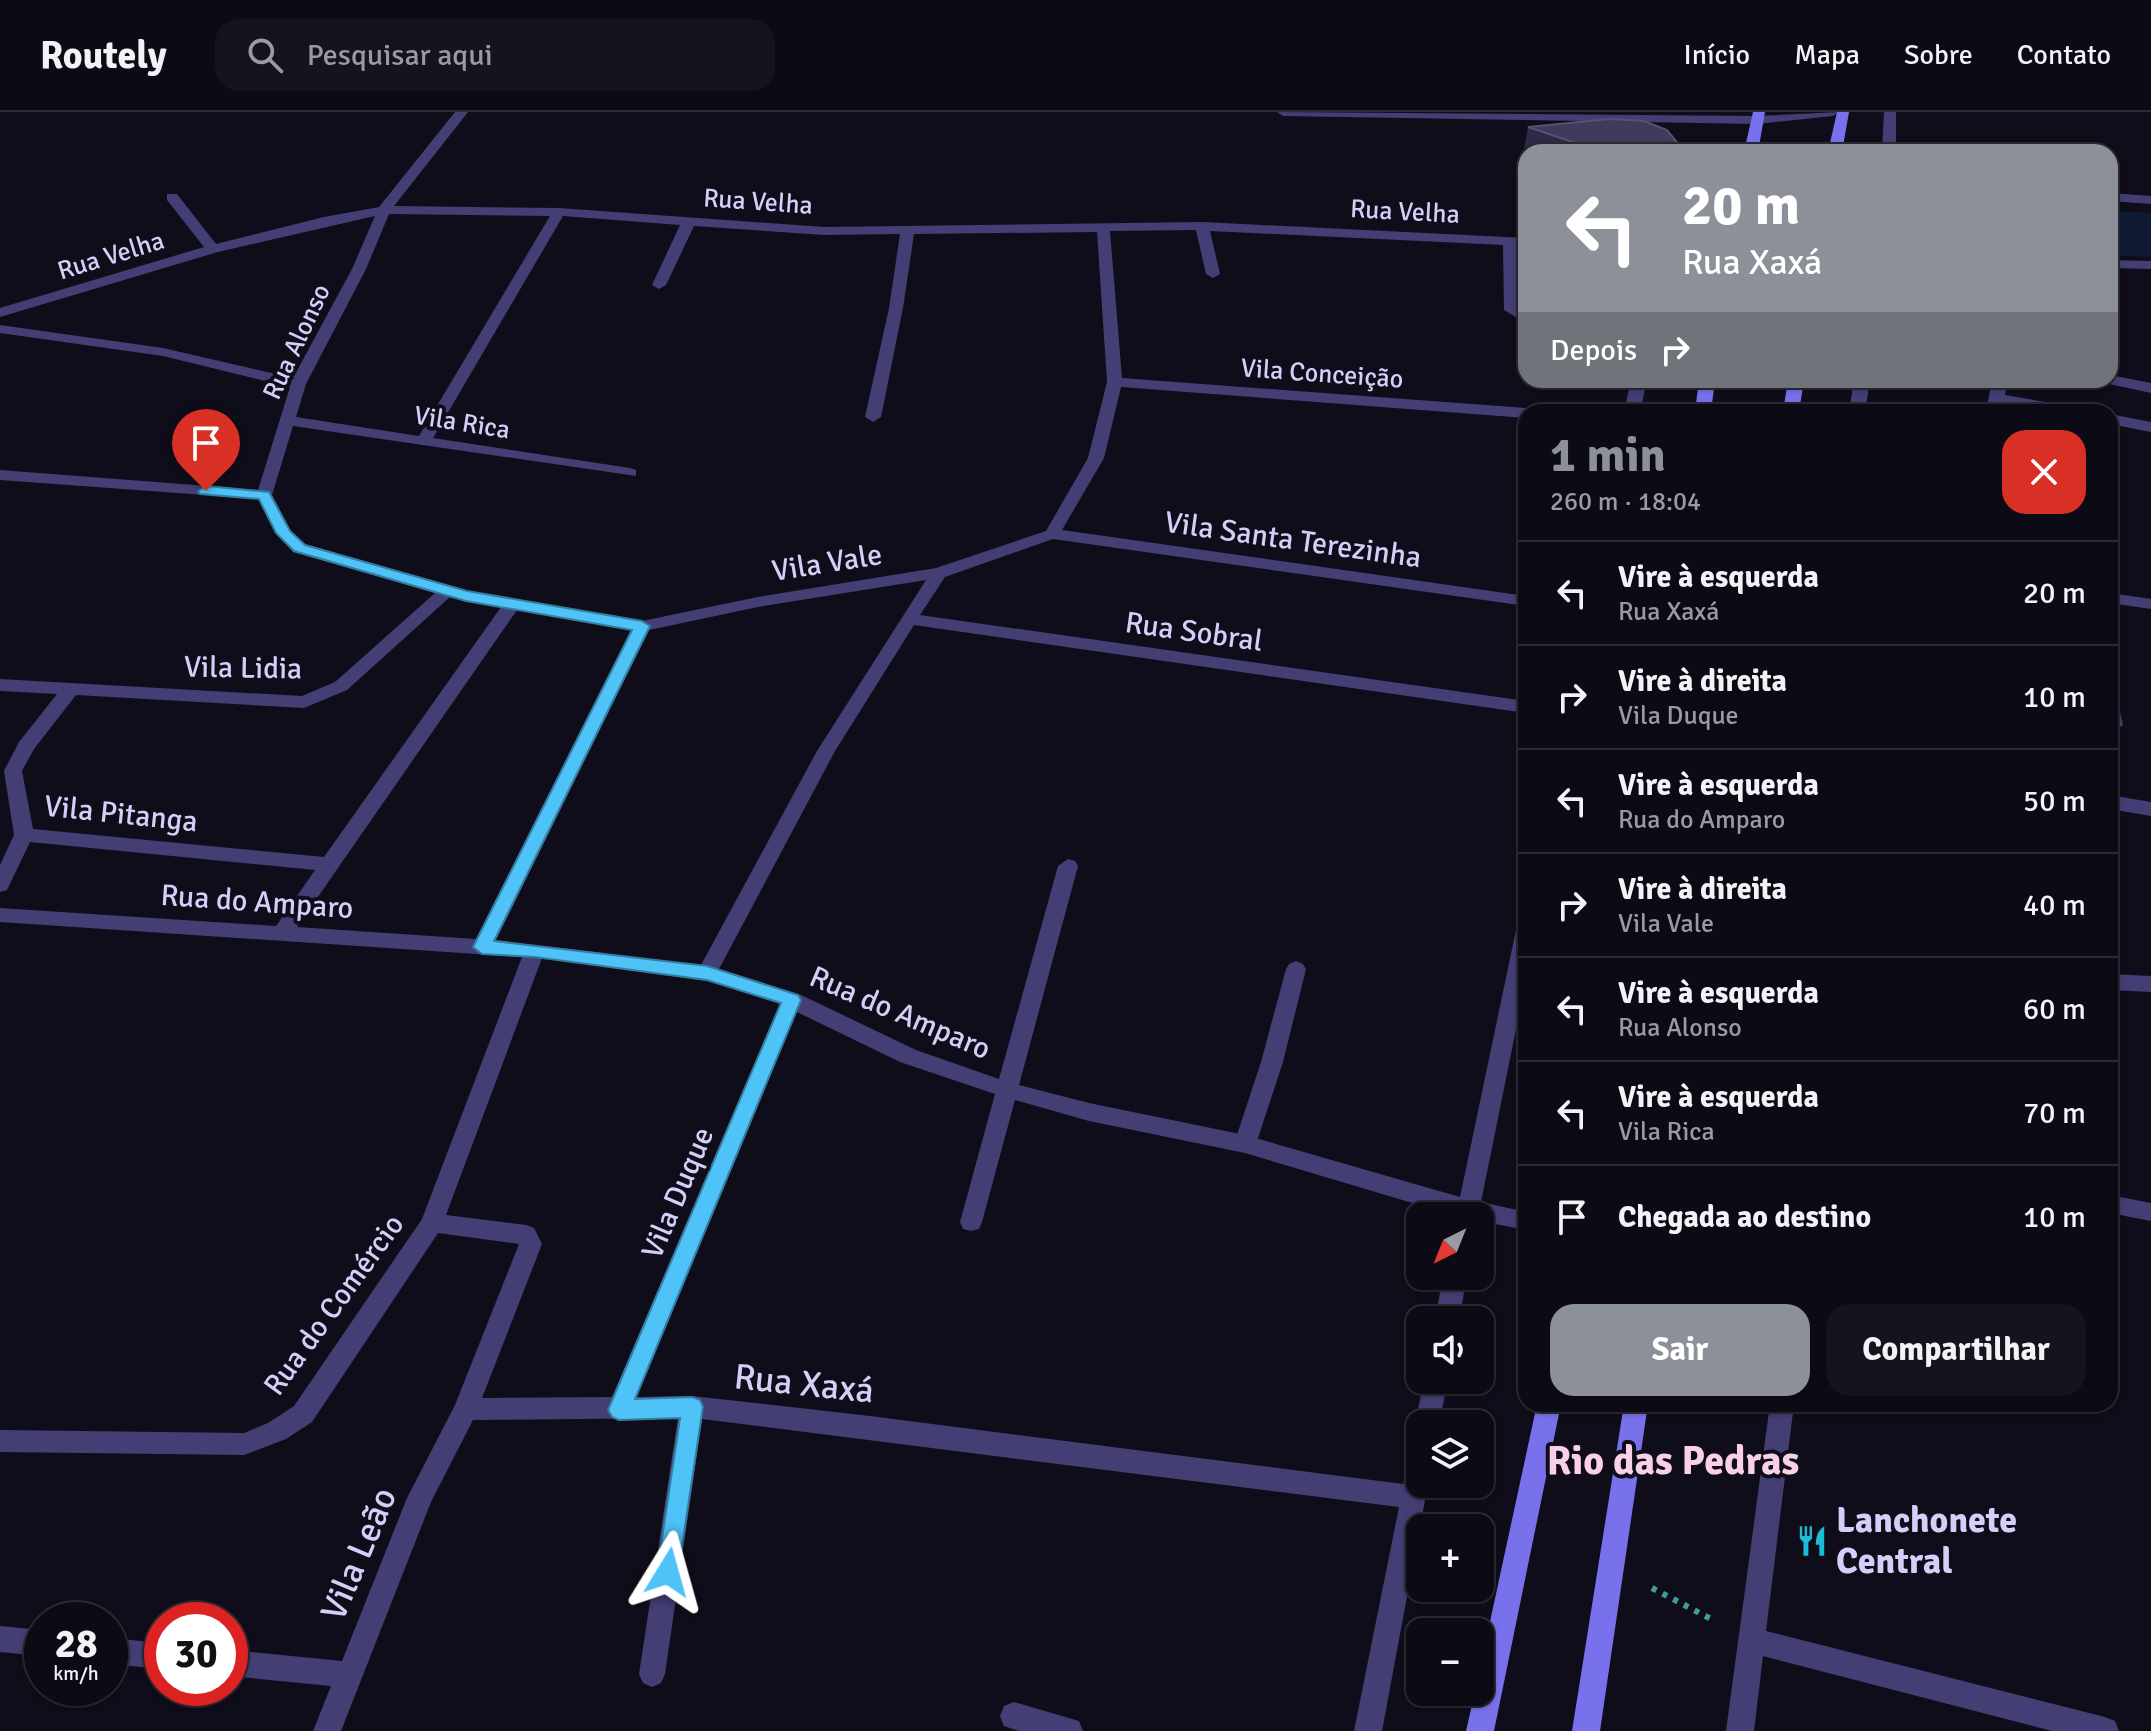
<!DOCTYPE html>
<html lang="pt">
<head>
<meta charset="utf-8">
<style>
	:root { --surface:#0c0a14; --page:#15131d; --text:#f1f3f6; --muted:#9a9aa0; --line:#2c2b34; --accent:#8c9099 }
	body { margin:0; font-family:Signika,sans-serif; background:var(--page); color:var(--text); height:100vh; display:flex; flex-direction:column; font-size:30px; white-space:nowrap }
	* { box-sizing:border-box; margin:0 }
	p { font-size:26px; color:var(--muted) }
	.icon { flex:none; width:44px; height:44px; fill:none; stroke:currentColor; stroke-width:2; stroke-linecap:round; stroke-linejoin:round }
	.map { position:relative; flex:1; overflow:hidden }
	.details { position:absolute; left:1518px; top:292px; width:600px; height:1008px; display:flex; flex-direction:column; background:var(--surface); border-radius:24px; box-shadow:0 2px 6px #0004,0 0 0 2px var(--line) }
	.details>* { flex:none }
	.guide { position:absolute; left:1518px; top:32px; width:600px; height:244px; border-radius:24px; box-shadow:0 2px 6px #0004,0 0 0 2px var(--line); background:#8c9099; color:#fff; overflow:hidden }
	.needle { width:52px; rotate:223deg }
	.tools { position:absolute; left:1406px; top:1090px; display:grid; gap:16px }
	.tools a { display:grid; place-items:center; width:88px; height:88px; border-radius:16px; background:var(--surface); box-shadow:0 2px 6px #0004,0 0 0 2px var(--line); font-size:40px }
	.speed { position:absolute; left:24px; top:1490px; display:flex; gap:16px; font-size:40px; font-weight:700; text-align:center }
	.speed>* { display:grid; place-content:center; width:104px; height:104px; border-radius:50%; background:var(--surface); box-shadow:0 2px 6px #0004,0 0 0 2px var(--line); line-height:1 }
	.speed small { font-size:20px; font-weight:400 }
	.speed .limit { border:12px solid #d22; background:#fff; color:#111 }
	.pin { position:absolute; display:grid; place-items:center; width:68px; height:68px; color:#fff; margin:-82px -34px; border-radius:50% 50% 50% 0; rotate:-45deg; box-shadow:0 0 8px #0007 }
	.pin .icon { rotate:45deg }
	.me { position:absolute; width:88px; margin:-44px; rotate:8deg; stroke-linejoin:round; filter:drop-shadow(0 0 6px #0008) }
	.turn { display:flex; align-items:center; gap:28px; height:168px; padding:0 32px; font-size:36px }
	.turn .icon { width:104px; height:104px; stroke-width:2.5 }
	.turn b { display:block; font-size:56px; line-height:68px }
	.then { display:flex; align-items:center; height:76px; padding:0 32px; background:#0003; gap:16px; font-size:30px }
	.round { display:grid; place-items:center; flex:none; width:84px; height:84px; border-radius:24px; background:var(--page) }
	.head { display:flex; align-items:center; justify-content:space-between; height:136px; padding:0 32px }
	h1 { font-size:48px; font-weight:700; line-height:60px; color:var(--accent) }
	.cta { display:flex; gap:16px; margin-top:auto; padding:16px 32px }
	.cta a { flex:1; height:92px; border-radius:24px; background:var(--accent); color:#fff; font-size:32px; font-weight:700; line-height:92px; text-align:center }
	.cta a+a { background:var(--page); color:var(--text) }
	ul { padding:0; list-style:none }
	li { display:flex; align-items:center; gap:24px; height:104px; padding:0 32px; border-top:2px solid var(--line) }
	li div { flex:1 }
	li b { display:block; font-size:30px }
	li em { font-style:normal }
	header { display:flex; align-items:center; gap:48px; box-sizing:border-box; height:112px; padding:0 40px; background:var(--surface); border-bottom:2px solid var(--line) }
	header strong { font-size:38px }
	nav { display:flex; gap:44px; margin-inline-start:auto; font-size:28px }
	.search { width:560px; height:72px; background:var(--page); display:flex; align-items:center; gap:20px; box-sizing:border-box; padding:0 28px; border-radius:24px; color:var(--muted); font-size:30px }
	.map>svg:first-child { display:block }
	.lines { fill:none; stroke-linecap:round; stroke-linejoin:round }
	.river { fill:#0e1a33; fill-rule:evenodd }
	.path { stroke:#3b9f9d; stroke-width:6; stroke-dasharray:5 7; stroke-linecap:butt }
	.service { fill:#433e74; fill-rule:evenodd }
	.minor { fill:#433e74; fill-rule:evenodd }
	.tertiary { fill:#433e74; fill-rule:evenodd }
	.secondary { fill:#7971ec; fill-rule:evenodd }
	.wall { fill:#2f2846 }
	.building { fill:#413a5a; stroke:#585173; stroke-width:2 }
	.route { fill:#4fc3f7; stroke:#337fa1; stroke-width:2 }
	.labels { text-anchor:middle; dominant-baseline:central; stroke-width:8; stroke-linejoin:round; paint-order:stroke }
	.far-street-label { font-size:26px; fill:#d5cef9; stroke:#100d1b }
	.street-label { font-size:30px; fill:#d5cef9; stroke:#100d1b }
	.near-street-label { font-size:36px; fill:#d5cef9; stroke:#100d1b }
	.near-poi-label { font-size:36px; font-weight:bold; fill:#d5cef9; stroke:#100d1b; text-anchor:start }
	.near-quarter-label { font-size:40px; font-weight:bold; fill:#f9d0e8; stroke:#100d1b }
</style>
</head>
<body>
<header>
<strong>Routely</strong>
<div class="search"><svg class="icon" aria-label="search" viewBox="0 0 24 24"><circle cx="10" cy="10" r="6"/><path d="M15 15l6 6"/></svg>Pesquisar aqui</div>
<nav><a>Início</a><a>Mapa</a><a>Sobre</a><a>Contato</a></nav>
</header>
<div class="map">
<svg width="2151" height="1619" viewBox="0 0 2151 1619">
	<rect width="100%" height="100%" fill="#100d1b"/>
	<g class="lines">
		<path class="river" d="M2110 99 2151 101V145L2110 143Z"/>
		<path class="path" d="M1652 1476 1711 1507"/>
		<path class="service" d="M1296 849 1303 852 1306 857 1283 950 1256 1032 1253 1038 1245 1041 1237 1038 1234 1032 1261 950 1286 857 1289 852Z"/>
		<path class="minor" d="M455 0H468L394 94 559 96 824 115 1202 110 1526 126V134H1517L1518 196 1526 201V211L1504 198 1503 133 1210 119 1220 162 1213 166 1206 162 1196 118 1110 119 1122 266 1526 296 1533 300H1526V306L1121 275 1104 346 1062 418 1526 484V494L1053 427 945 465 920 503 1526 589V601L914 513 835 639 719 857 799 882 916 938 999 967 1058 754 1068 747 1075 749 1078 754 1019 973 1089 991 1245 1023 1460 1085 1516 818 1519 813 1526 811V868L1481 1090 1526 1100V1118L1480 1109V1104H1456L1245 1041 1089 1009 1015 988 982 1110 979 1117 971 1119 963 1117 960 1110 995 982 900 950 797 900 637 1285 692 1284 870 1304 1403 1372 1411 1343 1420 1340V1372H1428L1382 1619H1354L1399 1395 702 1307 665 1562 661 1571 652 1575 643 1571 639 1562 678 1306 473 1308 431 1390 341 1619H313L331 1574 230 1564V1538L342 1549 407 1386 455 1293 519 1132 438 1121 312 1310 286 1327 244 1343 0 1340V1318L244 1321 268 1311 294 1294 422 1107 522 845 0 810V796L276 814 315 758 30 730 7 778 0 780V753L14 723 4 659 19 630 57 582 0 579V567L302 584 335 570 435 481 293 440 276 421 258 387 0 368V358L258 378 290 275 163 244 0 221V213L163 236 293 266 352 157 375 104 218 140 0 205V196L204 135 167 88V82H177L216 132 324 105 379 95ZM389 102 550 104 419 324 296 305 306 272 366 157ZM563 104 680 113 652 173 659 177 666 173 694 114 824 123 900 122 889 196 865 305 873 310 881 305 903 196 914 122 1097 120 1107 270 1088 346 1046 419 936 456 758 485 642 509 467 479 305 432 291 419 272 383 293 314 636 364V358L630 356 433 326ZM926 468 817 639 701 853 496 828 649 518 758 495ZM450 485 501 495 324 745 33 717 22 659 34 637 76 583 304 596 347 578ZM517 498 631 518 476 827 297 815ZM542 846 707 869 780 892 612 1285 482 1286 542 1132 534 1116 526 1113 446 1103Z
			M1884 0H1896V40H1882Z
			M2110 81 2151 84V92L2110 89Z
			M2110 148 2151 149V157L2110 156Z
			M2110 263 2151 271V281L2105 271 2102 268H2110Z
			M1631 268H1647L1640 300H1624Z
			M1854 268H1870L1865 300H1849Z
			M1992 268H2008L2005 283 2075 295 2083 300H2049L2003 292 2002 300H1986Z
			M2110 302 2151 310V320L2110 312Z
			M2110 481 2151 487V497L2110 491Z
			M2110 589 2119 595 2123 613 2114 619 2110 618Z
			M2110 683 2151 690V704L2110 697Z
			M2110 862 2151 864V880L2110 878Z
			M2110 1083 2151 1091V1109L2110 1101Z
			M1443 1164H1467L1459 1208H1435Z
			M1424 1268H1448L1439 1312H1420V1320L1415 1312Z
			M1770 1292H1794L1766 1519 2105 1605 2115 1609 2119 1619H2052L1763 1544 1754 1619H1726Z
			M0 1514 42 1518V1544L0 1540Z
			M110 1526 162 1531V1557L110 1552Z
			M1014 1590 1079 1609 1083 1619H1019L1004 1614 1000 1604 1004 1594Z"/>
		<path class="tertiary" d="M1277 0 1757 4 1839 0 1833 4 1757 12 1283 4Z"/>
		<path class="secondary" d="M1753 0H1765L1758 40H1744Z
			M1837 0H1849L1842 40H1828Z
			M1699 268H1715L1711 300H1695Z
			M1788 268H1804L1799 300H1783Z
			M1537 1292H1561L1494 1619H1466L1475 1580H1480V1556Z
			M1624 1292H1648L1600 1619H1572Z"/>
	</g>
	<path class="wall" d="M1528 15 1680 40H1526V44L1523 43Z"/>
	<path class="building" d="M1610 7 1644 9 1667 18 1680 34V40H1602L1528 15Z"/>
	<path class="route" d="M206 374 269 380 290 419 305 433 467 479 642 509 650 514 494 829 707 854 798 883 801 888 635 1287 692 1285 700 1288 703 1295 677 1467 668 1471 660 1467 657 1460 680 1306 619 1308 612 1305 608 1298 781 891 707 868 535 845 482 842 473 835 632 518 466 489 294 439 276 421 259 387 200 382 198 379Z"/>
	<defs>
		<symbol id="restaurant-bare" viewBox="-9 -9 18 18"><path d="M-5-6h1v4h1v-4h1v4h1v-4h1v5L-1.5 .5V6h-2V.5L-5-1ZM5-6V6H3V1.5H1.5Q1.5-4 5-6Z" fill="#1cbcd6" stroke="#100d1b" stroke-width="2.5" paint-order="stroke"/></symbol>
	</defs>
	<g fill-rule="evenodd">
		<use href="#restaurant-bare" x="1790" y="1407" width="44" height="44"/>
	</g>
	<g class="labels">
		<g class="far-street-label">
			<text transform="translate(758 90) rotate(4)">Rua Velha</text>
			<text transform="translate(1405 100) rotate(3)">Rua Velha</text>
			<text transform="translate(111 144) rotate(-17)">Rua Velha</text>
			<text transform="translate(297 230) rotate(-65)">Rua Alonso</text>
			<text transform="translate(1322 262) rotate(4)">Vila Conceição</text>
			<text transform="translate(462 311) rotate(9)">Vila Rica</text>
		</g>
		<g class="street-label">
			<text transform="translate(1293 428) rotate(8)">Vila Santa Terezinha</text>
			<text transform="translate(827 451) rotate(-9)">Vila Vale</text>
			<text transform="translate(1194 520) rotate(8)">Rua Sobral</text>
			<text transform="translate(243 556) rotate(1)">Vila Lidia</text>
			<text transform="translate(121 702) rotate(6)">Vila Pitanga</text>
			<text transform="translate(257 790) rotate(4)">Rua do Amparo</text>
			<text transform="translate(900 901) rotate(23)">Rua do Amparo</text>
			<text transform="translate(678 1081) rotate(-67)">Vila Duque</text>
			<text transform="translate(334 1193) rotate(-54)">Rua do Comércio</text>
		</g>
		<g class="near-street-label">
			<text transform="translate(804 1272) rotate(6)">Rua Xaxá</text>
			<text transform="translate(359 1442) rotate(-67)">Vila Leão</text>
		</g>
		<g class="near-poi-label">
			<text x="1836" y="1408">Lanchonete<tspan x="1836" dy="41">Central</tspan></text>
		</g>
		<g class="near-quarter-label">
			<text x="1673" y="1349">Rio das Pedras</text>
		</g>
	</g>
</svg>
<div class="tools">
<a><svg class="needle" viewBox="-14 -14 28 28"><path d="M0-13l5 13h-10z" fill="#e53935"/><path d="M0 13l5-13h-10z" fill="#9a9aa0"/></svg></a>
<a><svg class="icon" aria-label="sound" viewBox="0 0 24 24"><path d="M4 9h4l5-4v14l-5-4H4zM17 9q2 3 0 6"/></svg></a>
<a><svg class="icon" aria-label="layers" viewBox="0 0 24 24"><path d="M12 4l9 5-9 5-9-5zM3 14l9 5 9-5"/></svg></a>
<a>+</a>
<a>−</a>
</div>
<div class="speed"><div>28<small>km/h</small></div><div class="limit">30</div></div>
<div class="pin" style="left:206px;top:379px;background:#d93025"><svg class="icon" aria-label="arrive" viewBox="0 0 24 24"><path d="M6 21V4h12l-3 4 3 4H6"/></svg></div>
<svg class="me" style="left:668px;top:1460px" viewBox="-20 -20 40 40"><path d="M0-17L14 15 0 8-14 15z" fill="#4fc3f7" stroke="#fff" stroke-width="4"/></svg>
<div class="guide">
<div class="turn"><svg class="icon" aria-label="left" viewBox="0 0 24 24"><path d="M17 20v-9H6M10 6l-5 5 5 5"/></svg><div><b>20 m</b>Rua Xaxá</div></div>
<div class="then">Depois<svg class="icon" aria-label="right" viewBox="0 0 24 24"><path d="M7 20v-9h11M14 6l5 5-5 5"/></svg></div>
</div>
<section class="details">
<div class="head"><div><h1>1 min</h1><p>260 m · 18:04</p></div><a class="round" style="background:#d93025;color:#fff"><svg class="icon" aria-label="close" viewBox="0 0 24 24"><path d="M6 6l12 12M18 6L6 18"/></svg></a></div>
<ul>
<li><svg class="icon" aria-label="left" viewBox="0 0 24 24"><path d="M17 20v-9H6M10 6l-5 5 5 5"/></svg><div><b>Vire à esquerda</b><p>Rua Xaxá</p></div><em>20 m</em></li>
<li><svg class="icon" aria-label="right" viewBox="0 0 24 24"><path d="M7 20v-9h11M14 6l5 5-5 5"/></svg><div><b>Vire à direita</b><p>Vila Duque</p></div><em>10 m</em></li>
<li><svg class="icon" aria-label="left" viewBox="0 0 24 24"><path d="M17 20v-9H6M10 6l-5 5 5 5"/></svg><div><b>Vire à esquerda</b><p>Rua do Amparo</p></div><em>50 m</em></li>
<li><svg class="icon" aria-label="right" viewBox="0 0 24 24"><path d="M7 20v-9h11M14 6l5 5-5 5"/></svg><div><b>Vire à direita</b><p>Vila Vale</p></div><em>40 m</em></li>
<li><svg class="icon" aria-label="left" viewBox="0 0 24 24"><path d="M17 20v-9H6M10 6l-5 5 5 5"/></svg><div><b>Vire à esquerda</b><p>Rua Alonso</p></div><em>60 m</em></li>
<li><svg class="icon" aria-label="left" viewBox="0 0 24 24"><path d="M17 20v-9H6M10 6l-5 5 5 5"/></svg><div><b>Vire à esquerda</b><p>Vila Rica</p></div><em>70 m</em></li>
<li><svg class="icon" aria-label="arrive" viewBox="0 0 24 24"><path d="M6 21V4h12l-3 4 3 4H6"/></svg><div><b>Chegada ao destino</b></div><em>10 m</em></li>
</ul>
<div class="cta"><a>Sair</a><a>Compartilhar</a></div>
</section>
</div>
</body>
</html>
